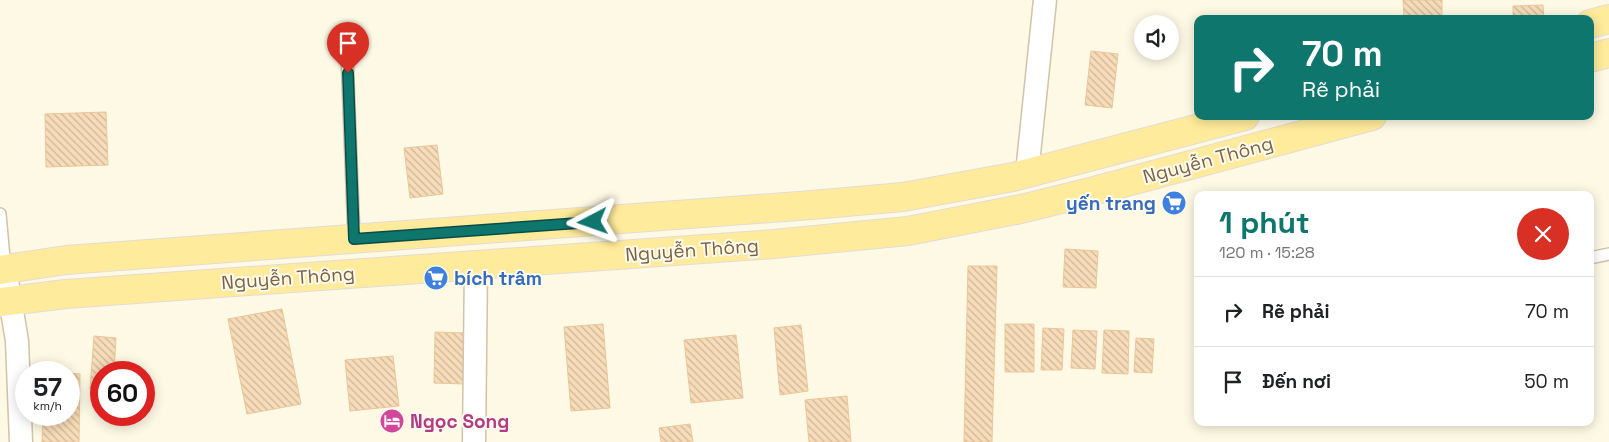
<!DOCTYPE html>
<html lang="vi">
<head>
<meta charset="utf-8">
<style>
	:root { --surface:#fff; --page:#f6f6f6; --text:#202124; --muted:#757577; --line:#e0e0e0; --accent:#0f766e }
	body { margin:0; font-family:"Space Grotesk",sans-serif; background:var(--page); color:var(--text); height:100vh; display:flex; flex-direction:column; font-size:19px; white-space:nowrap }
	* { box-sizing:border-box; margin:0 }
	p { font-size:16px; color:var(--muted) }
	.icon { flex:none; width:28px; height:28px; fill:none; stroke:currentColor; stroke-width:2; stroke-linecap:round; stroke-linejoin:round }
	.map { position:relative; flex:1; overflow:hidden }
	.drawer { position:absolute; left:1194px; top:191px; width:400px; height:235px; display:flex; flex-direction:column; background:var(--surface); border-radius:10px; box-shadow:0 2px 12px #0003 }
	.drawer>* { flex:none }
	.hud { position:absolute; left:1194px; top:15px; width:400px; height:105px; border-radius:10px; box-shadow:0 2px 12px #0003; background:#0f766e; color:#fff; overflow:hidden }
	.controls { position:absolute; left:1134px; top:15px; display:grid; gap:10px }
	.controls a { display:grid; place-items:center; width:45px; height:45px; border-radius:50%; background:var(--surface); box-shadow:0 2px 12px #0003; font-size:25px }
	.speed { position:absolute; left:15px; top:361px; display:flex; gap:10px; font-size:25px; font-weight:700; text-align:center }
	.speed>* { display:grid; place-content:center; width:65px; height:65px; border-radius:50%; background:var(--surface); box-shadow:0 2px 12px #0003; line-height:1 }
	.speed small { font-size:12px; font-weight:400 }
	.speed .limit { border:8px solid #d22; background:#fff; color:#111 }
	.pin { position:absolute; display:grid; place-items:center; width:42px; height:42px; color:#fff; margin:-51px -21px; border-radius:50% 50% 50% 0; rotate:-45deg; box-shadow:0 0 5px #0007 }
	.pin .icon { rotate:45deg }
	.me { position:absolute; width:55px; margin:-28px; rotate:266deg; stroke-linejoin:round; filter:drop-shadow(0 0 4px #0008) }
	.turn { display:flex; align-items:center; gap:18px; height:105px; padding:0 25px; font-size:22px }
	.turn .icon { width:65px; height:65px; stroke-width:2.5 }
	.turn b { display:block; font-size:35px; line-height:42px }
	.round { display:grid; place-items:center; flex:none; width:52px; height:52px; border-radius:26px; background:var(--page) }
	.overview { display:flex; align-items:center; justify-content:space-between; height:85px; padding:0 25px }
	h1 { font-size:30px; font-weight:600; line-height:38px; color:var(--accent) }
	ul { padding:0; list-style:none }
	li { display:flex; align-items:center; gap:15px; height:70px; padding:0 25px; border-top:1px solid var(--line) }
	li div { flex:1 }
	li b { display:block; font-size:19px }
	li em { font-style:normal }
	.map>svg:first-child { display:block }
	.building { fill:url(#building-back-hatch); stroke:#ebc698 }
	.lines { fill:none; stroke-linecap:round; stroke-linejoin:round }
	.lane-casing { stroke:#d1c2a9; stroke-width:14 }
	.street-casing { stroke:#d1c2a9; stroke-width:25 }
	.primary-casing { stroke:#e2dcd7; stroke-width:30 }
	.lane { stroke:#fff; stroke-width:11 }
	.street { stroke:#fff; stroke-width:22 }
	.primary { stroke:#ffeb9b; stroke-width:28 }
	.route-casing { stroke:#0a4d48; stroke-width:12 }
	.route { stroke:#0f766e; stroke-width:9 }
	.labels { text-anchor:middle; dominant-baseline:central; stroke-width:4; stroke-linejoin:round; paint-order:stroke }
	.street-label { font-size:19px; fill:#7a6247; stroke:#fffbed }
	.shop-label { font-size:19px; font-weight:bold; fill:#366cbe; stroke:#fffbed; text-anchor:end }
	.hotel-label { font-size:19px; font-weight:bold; fill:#b23c85; stroke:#fffbed; text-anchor:start }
</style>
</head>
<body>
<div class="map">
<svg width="1609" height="442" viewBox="0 0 1609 442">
	<defs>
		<pattern id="building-back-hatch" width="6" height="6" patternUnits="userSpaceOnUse" patternTransform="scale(1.25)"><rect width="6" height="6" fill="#f7dcb9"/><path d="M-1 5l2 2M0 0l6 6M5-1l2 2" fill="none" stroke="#cdb698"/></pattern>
	</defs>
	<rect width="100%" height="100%" fill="#fef9e4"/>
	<path class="building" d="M1403 0H1442V17L1404 19Z
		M1543 5 1544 19H1513V6Z
		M1091 51 1118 54 1112 108 1085 105Z
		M106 112 108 165 46 167 45 114Z
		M437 145 443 194 410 198 404 148Z
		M1065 249 1098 251 1096 288 1063 287Z
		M968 266H997L992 442H964Z
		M282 309 301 404 247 414 228 319Z
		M603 324 610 408 571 411 564 327Z
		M1005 324H1034V372H1005Z
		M801 325 808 391 780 395 774 328Z
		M1043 328 1064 329 1062 370H1041Z
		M1073 330 1097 331 1095 369 1071 368Z
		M1104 330 1129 331 1128 374 1102 373Z
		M435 332 466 333 465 384 434 383Z
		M736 335 743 398 691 403 684 340Z
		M94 336 116 338 114 372H101V390L90 389Z
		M1136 338 1154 339 1152 373 1134 372Z
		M393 356 399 406 350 411 345 360Z
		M69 373 80 374 79 442H42L43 415H69Z
		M847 396 851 442H809L805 400Z
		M690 424 693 442H661L659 428Z"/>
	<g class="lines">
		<defs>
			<path id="lane" d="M347 54 354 239
				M0 214 5 269
				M1590 258 1609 254"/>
			<path id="street" d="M1027 173 1045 0
				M5 269 17 341 21 442
				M474 442 476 265"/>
			<path id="primary" d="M1590 24 1609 19
				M1590 58 1609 53
				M0 270 66 260 812 205 903 197 1013 177 1245 116
				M0 302 66 294 774 244 908 231 1021 209 1090 192 1372 116"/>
		</defs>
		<use href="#lane" class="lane-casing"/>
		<use href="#street" class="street-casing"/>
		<use href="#primary" class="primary-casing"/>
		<use href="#lane" class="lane"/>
		<use href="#street" class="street"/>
		<use href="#primary" class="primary"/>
	</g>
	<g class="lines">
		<defs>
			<path id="route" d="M348 73 354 239 593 222"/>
		</defs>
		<use href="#route" class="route-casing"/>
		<use href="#route" class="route"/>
	</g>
	<defs>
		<symbol id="supermarket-disc" viewBox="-11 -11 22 22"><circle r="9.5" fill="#3f7fe0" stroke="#fffbed"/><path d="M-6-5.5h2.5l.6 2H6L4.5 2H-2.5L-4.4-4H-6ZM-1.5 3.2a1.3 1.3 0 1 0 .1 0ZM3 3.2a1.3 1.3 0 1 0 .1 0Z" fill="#fff"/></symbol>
		<symbol id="hotel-disc" viewBox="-11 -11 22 22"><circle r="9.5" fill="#d1479c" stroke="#fffbed"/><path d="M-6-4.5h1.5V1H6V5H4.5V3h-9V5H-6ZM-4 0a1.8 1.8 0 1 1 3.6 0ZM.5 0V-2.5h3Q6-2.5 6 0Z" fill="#fff"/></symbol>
	</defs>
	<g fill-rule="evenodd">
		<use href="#supermarket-disc" x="1160" y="189" width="28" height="28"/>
		<use href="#supermarket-disc" x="422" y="264" width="28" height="28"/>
		<use href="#hotel-disc" x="378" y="407" width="28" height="28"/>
	</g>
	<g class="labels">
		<g class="street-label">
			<text transform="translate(1208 160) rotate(-15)">Nguyễn Thông</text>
			<text transform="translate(692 250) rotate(-4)">Nguyễn Thông</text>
			<text transform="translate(288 278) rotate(-4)">Nguyễn Thông</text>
		</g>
		<g class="shop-label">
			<text x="1156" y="203">yến trang</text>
			<text x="454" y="278" text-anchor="start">bích trâm</text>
		</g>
		<g class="hotel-label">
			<text x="410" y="421">Ngọc Song</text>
		</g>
	</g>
</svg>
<div class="controls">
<a><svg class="icon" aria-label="sound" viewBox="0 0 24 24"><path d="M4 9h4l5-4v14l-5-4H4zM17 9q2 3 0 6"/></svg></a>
</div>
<div class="speed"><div>57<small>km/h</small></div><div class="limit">60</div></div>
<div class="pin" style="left:348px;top:73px;background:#d93025"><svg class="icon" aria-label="arrive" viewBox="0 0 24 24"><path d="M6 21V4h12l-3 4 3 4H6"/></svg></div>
<svg class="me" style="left:593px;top:222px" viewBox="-20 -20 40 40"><path d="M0-17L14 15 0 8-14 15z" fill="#0f766e" stroke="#fff" stroke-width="4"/></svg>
<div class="hud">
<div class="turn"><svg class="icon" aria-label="right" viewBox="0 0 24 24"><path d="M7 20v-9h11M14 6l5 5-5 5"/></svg><div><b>70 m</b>Rẽ phải</div></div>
</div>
<section class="drawer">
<div class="overview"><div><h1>1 phút</h1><p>120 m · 15:28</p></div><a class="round" style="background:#d93025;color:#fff"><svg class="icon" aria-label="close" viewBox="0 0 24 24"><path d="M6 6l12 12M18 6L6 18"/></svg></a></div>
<ul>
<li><svg class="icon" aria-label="right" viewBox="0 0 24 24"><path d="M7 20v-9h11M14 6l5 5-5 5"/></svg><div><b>Rẽ phải</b></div><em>70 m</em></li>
<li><svg class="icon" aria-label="arrive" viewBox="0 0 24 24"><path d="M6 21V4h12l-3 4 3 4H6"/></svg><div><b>Đến nơi</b></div><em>50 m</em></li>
</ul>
</section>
</div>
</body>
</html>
